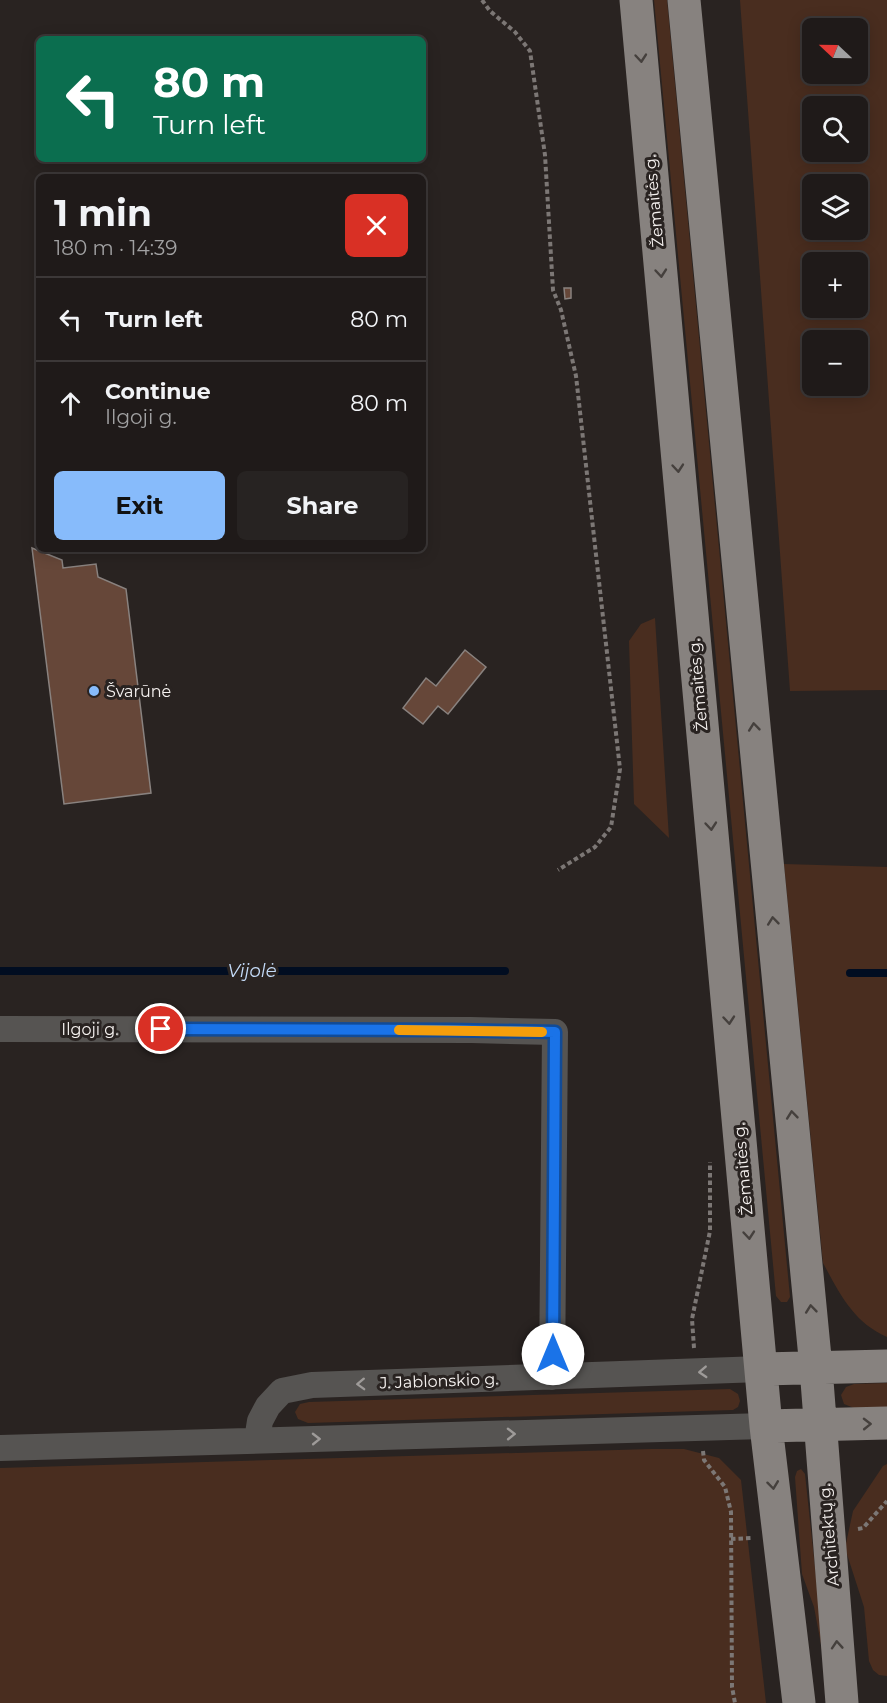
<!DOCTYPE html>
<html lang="en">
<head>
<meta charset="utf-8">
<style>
	:root { --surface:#1f1a19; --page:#272322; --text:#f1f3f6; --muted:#a1a1a2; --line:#3c3838; --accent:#87bbfb }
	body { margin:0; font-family:Montserrat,sans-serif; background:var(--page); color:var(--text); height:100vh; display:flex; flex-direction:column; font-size:22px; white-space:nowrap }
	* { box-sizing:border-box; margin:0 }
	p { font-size:20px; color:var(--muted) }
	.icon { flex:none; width:33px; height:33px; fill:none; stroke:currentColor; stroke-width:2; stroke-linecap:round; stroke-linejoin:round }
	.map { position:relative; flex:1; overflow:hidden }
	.panel { position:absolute; left:36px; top:174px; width:390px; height:378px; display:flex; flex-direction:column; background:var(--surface); border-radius:9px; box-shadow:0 3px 15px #0003,0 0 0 2px var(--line) }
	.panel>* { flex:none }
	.banner { position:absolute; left:36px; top:36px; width:390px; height:126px; border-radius:9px; box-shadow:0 3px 15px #0003,0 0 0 2px var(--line); background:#0b6e4f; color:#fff; overflow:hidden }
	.needle { width:39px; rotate:292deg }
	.tools { position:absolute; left:802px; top:18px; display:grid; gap:12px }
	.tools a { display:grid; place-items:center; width:66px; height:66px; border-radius:9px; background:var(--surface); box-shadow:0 3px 15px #0003,0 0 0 2px var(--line); font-size:30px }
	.pin { position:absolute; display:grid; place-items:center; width:51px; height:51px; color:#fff; margin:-26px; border:3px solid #fff; border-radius:50%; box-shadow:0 2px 6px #0007 }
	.me { position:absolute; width:66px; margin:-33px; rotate:0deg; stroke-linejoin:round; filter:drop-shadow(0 0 4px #0008) }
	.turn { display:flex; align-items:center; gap:21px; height:126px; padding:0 18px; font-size:27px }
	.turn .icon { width:78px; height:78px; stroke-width:2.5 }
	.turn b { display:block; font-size:42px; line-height:51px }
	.round { display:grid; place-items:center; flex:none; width:63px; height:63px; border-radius:9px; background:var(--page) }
	.summary { display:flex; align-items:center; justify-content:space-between; height:102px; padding:0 18px }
	h1 { font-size:36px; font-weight:700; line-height:45px }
	.cta { display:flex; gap:12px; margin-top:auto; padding:12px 18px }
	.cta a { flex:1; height:69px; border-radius:9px; background:var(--accent); color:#111; font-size:24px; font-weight:700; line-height:69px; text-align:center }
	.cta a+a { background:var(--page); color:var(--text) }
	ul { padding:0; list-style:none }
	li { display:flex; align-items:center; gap:18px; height:84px; padding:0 18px; border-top:2px solid var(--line) }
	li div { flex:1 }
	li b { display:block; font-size:22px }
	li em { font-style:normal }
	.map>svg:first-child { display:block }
	.green { fill:#492d1f; fill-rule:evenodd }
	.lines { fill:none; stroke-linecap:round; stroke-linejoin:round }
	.stream { stroke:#010d21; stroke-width:8 }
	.building { fill:#664739; stroke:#89827f; stroke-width:1.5 }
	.path { stroke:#7c7775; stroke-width:4; stroke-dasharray:4.5 3; stroke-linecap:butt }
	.street { stroke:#565452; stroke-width:26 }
	.primary { stroke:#87827f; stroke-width:33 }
	.oneway { stroke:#45403d }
	.oneway2 { stroke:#9e9b99 }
	.route-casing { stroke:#114b97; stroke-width:15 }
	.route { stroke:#1a73e8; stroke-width:10 }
	.slow { stroke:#f59e0b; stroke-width:10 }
	.poi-dot { fill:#87bbfb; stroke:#292321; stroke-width:2 }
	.labels { text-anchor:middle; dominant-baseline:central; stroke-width:6; stroke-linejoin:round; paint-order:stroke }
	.street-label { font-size:16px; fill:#f6f2f0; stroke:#292321 }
	.poi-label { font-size:16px; fill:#f6f2f0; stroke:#292321; text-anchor:start }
	.water-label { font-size:18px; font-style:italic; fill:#c4dbf8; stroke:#292321 }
</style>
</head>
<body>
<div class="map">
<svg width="887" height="1703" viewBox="0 0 887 1703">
	<rect width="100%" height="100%" fill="#292321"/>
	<path class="green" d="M654 0H667L790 1297 787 1302H781L776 1296Z
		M740 0H887V690L790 691ZM858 28V74H813V28ZM858 106V152H813V106ZM858 184V230H813V184ZM858 262V308H813V262ZM858 340V386H813V340Z
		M655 618 669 838 634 804 629 641 641 624Z
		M784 864 887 867V1337C853 1322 840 1294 823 1263Z
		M887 1383V1407L854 1408 844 1404 841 1395 846 1387 854 1384Z
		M730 1389 738 1394 740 1401 738 1407 733 1410 308 1423 298 1419 295 1412 300 1404 309 1402Z
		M651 1449H684L719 1458 741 1480 766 1703H0V1468Z
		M887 1464V1676L879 1675 873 1670 869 1661 864 1607 845 1548 853 1511 883 1466Z
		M801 1469 805 1474 826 1671 814 1607 802 1574 795 1477 797 1471Z"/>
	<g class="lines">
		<path class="stream" d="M0 971H505
			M850 973H887"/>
	</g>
	<path class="building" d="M564 288H571V298L565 299Z
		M32 548 62 560 63 568 96 564 98 577 126 589 151 793 64 804Z
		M465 650 486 667 448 714 438 706 423 724 403 708 426 678 436 686Z"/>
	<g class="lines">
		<path class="path" d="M482 0 490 11 515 32 530 51 545 155 553 290 561 310 576 376 620 769 611 827 595 847 558 870
			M694 1348 692 1319 710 1231V1162
			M703 1451 704 1460 725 1487 731 1512 732 1687 735 1703
			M858 1529 863 1528 887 1501
			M731 1539 752 1538"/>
		<path class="street" d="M0 1029 471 1030 555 1032 552 1377
			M257 1440 260 1421 268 1406 282 1391 312 1385 761 1369
			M0 1448 766 1426"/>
		<path class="primary" d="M636 0 766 1426 799 1703
			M684 0 816 1368 842 1703
			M761 1369 887 1366
			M766 1426 887 1423"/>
	</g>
	<defs><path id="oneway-chevron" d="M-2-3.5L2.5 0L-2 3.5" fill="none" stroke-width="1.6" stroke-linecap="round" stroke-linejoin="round" transform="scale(1.5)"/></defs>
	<g class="oneway">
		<use href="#oneway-chevron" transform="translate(641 58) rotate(85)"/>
		<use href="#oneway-chevron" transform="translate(661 273) rotate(85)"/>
		<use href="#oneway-chevron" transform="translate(678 468) rotate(85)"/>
		<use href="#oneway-chevron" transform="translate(754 727) rotate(-96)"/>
		<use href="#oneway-chevron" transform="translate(711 826) rotate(85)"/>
		<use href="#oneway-chevron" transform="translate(773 921) rotate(-96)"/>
		<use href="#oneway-chevron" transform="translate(729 1020) rotate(85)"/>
		<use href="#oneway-chevron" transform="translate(792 1115) rotate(-96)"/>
		<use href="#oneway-chevron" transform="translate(749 1235) rotate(85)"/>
		<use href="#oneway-chevron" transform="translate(811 1309) rotate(-96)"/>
		<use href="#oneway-chevron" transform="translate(867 1424) rotate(-1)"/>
		<use href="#oneway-chevron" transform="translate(773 1485) rotate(83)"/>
		<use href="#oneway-chevron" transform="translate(837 1645) rotate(-94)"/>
	</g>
	<g class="oneway2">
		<use href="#oneway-chevron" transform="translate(703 1372) rotate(177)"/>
		<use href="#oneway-chevron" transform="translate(361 1384) rotate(178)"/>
		<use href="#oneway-chevron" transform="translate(511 1434) rotate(-1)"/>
		<use href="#oneway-chevron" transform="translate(316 1439) rotate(-1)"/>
	</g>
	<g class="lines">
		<defs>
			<path id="route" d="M161 1029 449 1030 555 1032 553 1354"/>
		</defs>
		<use href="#route" class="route-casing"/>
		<use href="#route" class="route"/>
		<path class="slow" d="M399 1030 542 1032"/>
	</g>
	<circle class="poi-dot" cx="94" cy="691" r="6"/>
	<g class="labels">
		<g class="street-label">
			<text transform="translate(654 201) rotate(-95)">Žemaitės g.</text>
			<text transform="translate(698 685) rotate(-95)">Žemaitės g.</text>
			<text x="90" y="1029">Ilgoji g.</text>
			<text transform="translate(743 1169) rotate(-95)">Žemaitės g.</text>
			<text transform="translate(439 1381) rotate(-2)">J. Jablonskio g.</text>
			<text transform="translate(829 1535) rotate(-95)">Architektų g.</text>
		</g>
		<g class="poi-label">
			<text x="106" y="691">Švarūnė</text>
		</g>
		<g class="water-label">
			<text x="252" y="971">Vijolė</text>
		</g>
	</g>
</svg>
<div class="tools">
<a><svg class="needle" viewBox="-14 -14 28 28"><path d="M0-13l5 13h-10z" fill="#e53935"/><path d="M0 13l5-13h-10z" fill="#a1a1a2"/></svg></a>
<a><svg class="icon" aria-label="search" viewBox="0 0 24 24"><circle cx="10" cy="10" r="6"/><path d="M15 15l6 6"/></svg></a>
<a><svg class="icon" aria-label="layers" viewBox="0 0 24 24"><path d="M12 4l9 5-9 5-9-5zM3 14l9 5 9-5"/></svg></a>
<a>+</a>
<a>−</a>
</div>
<div class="pin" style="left:161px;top:1029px;background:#d93025"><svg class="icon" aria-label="arrive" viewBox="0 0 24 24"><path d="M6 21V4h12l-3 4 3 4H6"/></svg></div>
<svg class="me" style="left:553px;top:1354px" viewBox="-20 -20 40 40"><circle r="19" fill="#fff"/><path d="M0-13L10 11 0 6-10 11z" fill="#1a73e8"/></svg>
<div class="banner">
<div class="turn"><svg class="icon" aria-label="left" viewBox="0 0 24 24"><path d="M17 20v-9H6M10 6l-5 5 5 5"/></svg><div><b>80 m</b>Turn left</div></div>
</div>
<section class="panel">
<div class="summary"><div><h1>1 min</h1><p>180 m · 14:39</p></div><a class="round" style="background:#d93025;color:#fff"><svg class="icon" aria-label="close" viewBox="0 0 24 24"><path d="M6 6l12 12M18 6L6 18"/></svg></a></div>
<ul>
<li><svg class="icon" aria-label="left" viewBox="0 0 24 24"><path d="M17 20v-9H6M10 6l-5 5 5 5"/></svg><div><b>Turn left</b></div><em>80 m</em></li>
<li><svg class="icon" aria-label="ahead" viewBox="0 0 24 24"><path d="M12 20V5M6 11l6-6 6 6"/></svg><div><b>Continue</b><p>Ilgoji g.</p></div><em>80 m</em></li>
</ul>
<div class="cta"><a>Exit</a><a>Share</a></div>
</section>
</div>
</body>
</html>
